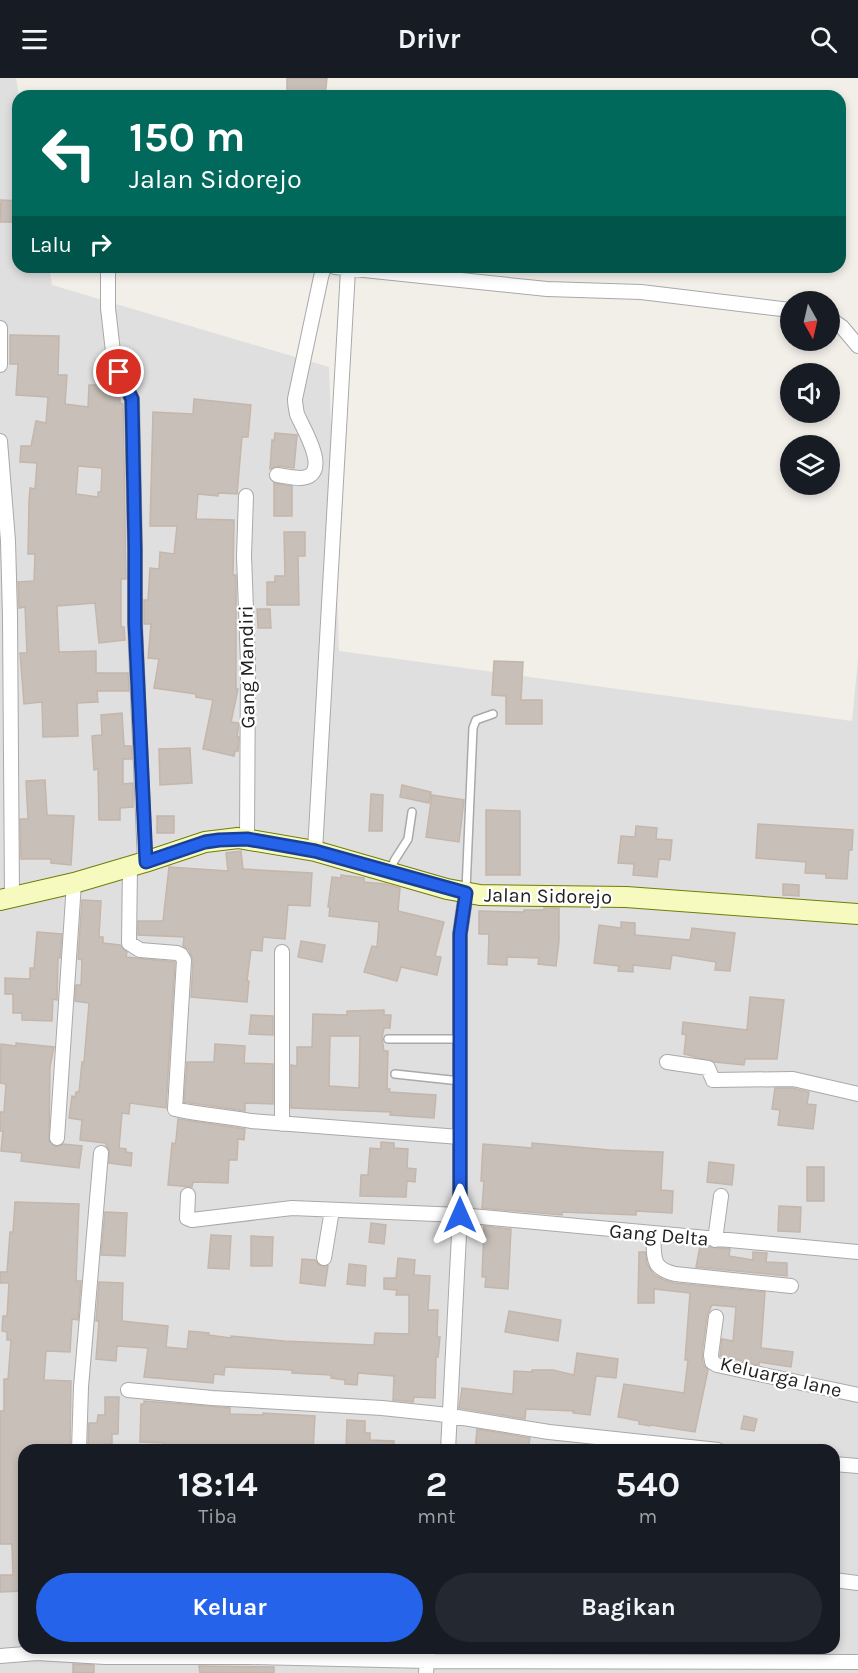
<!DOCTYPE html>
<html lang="id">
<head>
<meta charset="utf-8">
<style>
	:root { --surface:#171b24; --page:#242831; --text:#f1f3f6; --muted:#9ea1a6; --accent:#2563eb }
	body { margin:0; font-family:Karla,sans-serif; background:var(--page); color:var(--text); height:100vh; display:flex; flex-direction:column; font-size:22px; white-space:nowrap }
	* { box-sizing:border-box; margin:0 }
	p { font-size:20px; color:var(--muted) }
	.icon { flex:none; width:33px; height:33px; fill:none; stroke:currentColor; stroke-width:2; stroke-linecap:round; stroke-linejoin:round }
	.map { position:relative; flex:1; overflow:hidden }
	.side { position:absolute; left:18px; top:1366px; width:822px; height:210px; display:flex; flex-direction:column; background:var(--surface); border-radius:18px; box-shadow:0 3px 9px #0003 }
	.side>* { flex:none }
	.hud { position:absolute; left:12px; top:12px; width:834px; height:183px; border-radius:18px; box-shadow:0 3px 9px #0003; background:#00695c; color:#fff; overflow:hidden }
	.needle { width:39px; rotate:172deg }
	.tools { position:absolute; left:780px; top:213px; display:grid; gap:12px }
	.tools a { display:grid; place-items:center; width:60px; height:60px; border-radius:50%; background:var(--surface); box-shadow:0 3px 9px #0003; font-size:30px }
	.pin { position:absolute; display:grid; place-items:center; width:51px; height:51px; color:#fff; margin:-26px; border:3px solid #fff; border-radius:50%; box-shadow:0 2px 6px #0007 }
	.me { position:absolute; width:66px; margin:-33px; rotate:0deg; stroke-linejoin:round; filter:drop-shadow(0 0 4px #0008) }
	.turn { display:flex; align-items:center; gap:21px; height:126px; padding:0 18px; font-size:27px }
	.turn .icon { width:78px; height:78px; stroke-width:2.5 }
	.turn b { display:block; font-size:42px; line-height:51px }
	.then { display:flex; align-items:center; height:57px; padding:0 18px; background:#0003; gap:12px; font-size:22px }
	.eta { display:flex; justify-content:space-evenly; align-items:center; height:102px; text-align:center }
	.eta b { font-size:36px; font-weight:700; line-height:42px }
	.action { display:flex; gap:12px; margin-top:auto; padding:12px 18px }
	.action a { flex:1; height:69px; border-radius:36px; background:var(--accent); color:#fff; font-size:24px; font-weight:700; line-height:69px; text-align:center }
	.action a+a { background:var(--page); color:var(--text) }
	header { display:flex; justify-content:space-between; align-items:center; height:78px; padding:0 18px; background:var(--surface); font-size:27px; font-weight:700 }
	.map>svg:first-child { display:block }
	.residential { fill:#e0dfdf; fill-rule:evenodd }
	.building { fill:#c7bfb8; stroke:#c4b6ab; stroke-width:1.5; fill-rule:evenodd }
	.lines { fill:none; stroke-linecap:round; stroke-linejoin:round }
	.lane-casing { stroke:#a9a9a9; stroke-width:10 }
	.street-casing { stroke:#a9a9a9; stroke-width:16 }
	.secondary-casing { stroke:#707d05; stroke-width:22 }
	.lane { stroke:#fff; stroke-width:7 }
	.street { stroke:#fff; stroke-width:14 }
	.secondary { stroke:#f7fabf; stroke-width:20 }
	.route-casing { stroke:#184099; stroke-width:15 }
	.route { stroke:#2563eb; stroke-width:10 }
	.labels { text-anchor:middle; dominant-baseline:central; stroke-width:4.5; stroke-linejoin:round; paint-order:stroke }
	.street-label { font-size:20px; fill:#222; stroke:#fff }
</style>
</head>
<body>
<header><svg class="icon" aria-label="menu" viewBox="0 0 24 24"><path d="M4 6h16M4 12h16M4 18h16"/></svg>Drivr<svg class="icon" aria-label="search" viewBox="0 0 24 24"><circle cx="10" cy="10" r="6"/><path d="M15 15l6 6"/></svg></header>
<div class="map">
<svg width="858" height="1595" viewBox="0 0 858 1595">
	<rect width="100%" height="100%" fill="#f2efe9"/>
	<path class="residential" d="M0 0H16L19 18 18 189H49L52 207 329 289 339 573 852 643 858 581V1595H0ZM24 1372H834V1570H24Z"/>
	<path class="building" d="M287 0H327L325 18H287Z
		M1 122 18 123V144H0Z
		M10 257 59 258 58 297H67L65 326 88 329 89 307H115L120 317V325L123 326 126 501H121V549H124L125 562 99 565 95 525 57 528 59 574 96 573V595H128L129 613H97L98 624 77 625 78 658 43 659 42 624 24 626 20 575H27L25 529 19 530 18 504 34 503 35 476H28L29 424 30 410 35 411 37 385 20 384 21 368H31L36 343 46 345 48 319 16 317 18 286H10ZM78 388 102 390 101 414H98V419L76 416Z
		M194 321 251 327 248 359H242L237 416 218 415V418L198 416 196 441 234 442 233 497H236V611H238L231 644 239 645 237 659H239L238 673H235L234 678 203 671 213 622 196 619V616L154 610 159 581 148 580 151 546H144V522H148L150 490 159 491 160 474 174 476 177 448H150L153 334 193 336Z
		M275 355 297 357 294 390 278 388 270 391 272 362 274 363Z
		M274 405 292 408V438H274Z
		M284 454H305V478H298L299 527H267V504H275V498H285Z
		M257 531H270L271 550H258Z
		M494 583 523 584 521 622H542V646H506V618L492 617Z
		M122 635 124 668H131L132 681H123V706L133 705V729L120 730V742H99L98 691 94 692 92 658 102 657 101 637Z
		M190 670 192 705 160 707 159 671Z
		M45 702 47 737 74 738 71 787 51 785V781H21L20 741H28L26 703Z
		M402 707 431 714 429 725 400 719Z
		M371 716 383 717 382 753H369Z
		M432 717 464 722 459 764 426 759Z
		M486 732 520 733V797H486Z
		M157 738H174V755H157Z
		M758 746 853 752 852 772H849L847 801 826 800V796L805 795 806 784 756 780Z
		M636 748 657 750 656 761 672 762 670 782 659 781 657 799 633 797 634 786 618 785 621 758 635 759Z
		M241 773 243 791 312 795 310 828 288 827 285 861 263 859 262 873 251 872 247 903H249L247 924 191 919 193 882 189 872 183 868 184 859 138 857V843H163L169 789 228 793 226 775Z
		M341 797 364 800V804L385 806 400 810 398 833 444 844 435 878 441 879 437 897 401 889 397 903 364 894 372 868 377 869 379 844 329 838 330 829H328L332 799 341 800Z
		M783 806 799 807V818L783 817Z
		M82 822 101 823 99 859H103V865L120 867 127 874 126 879 175 884 166 1030 130 1025 129 1036 122 1035 119 1070 126 1071V1074L132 1075 131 1088 109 1085V1072L105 1065 80 1062 82 1042 69 1040 72 1018 75 1019 76 1014H79L82 984H84L89 925 75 923 76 907H81L82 882 78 881Z
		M544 830H559V863L556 888 538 886 539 880 507 879V887L488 886 489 856H479V833L524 834V832H544Z
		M621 844 635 845V857L690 862 692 850 735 855 730 893 715 892 716 884 672 877 670 891 633 887V894L618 893 619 888 594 885 599 847 621 850Z
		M37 854 62 856 60 880H58L57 922 53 921 52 943 22 942V935H13V916H5V900L30 901V890H34Z
		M301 863 325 867 322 884 298 879Z
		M750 919 784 922 777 981H745L744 987 714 984 684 976 686 957 682 956 683 944 747 952Z
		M384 932V937H391L390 950H384L382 960 384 973H388L387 1011H390L389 1014 436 1017 434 1040 390 1037 391 1034 291 1030V987L297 988V969H312L313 936 347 937V933ZM330 958H360L359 1010 329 1008Z
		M251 937 273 938V957L249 956Z
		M16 965 54 969 50 989 49 1063 56 1069 63 1066 82 1068 79 1090 21 1083 22 1075 1 1073 3 1053H0V1034H4L6 1006 0 1005 1 966 16 968Z
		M215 966 245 968 244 985 273 986V1026L245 1025V1033L184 1024 187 984H214Z
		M775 1010H792L809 1014 807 1026 816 1027 813 1051 778 1047 780 1032 772 1031Z
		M178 1041 245 1051 244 1062 238 1061 237 1082H229L228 1105 193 1104 192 1109 168 1107 172 1065 175 1066 176 1062Z
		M381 1064 394 1065V1070L408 1071 407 1090 416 1091 415 1104 407 1103 406 1119 360 1118 361 1097H368L370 1070 381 1071Z
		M532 1065 610 1072 663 1074 661 1112 673 1113 672 1135 636 1133V1137L562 1134V1137L482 1130 484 1103H481L483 1066 532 1070Z
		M709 1084 734 1087 732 1107 707 1104Z
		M807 1089H824V1123H807Z
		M15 1124 79 1126 76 1203H81L78 1242 72 1241 70 1274 46 1273 44 1302 71 1303 70 1370 68 1372H24V1431L20 1430V1462H24V1513L0 1514V1497H13L12 1466H0V1333H4V1301H8L11 1262H7V1254L2 1253 3 1238H7L9 1205H0V1194H7L10 1154H13Z
		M779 1128 801 1129 800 1154 778 1153Z
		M105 1134 127 1135 125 1178 101 1177Z
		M371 1145 386 1147 384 1166 369 1164Z
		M484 1148 511 1151 508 1211 485 1209 486 1199H482Z
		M211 1157 231 1158 229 1191 208 1190Z
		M251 1158 273 1159 272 1188H251Z
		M700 1168 730 1171 729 1178 753 1182V1174L767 1175 766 1184 787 1185V1198L696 1189Z
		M639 1174H645L647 1186 654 1197 664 1202 674 1205 765 1214 761 1270 793 1274 791 1289 759 1284V1287L720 1278 722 1261 733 1263 736 1229 712 1227 707 1238 702 1276 703 1286 708 1292 695 1354 651 1347 650 1348 639 1346V1343L618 1339 624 1306 684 1315 688 1282H685L690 1215 654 1211V1225H638Z
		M398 1180 415 1182 414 1197 430 1198 428 1232H438L437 1259H440L438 1279H436L435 1320 414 1319 413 1324 393 1322 394 1298 358 1295 357 1307 345 1306V1302L331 1300V1297L292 1295V1292L225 1289 224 1297 214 1296 213 1305 144 1299 148 1270 117 1268 116 1283 96 1281 99 1243H96L99 1204 123 1205 122 1243 168 1248 166 1269 187 1271 189 1253 209 1255 208 1257 231 1260V1258L284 1263 374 1267 375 1255 409 1256V1217H396L397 1212 384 1211V1200H396Z
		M302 1181 315 1182 319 1187 328 1188 325 1208 300 1205Z
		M349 1186 366 1188 365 1208 347 1206Z
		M509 1233 561 1242 558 1263 505 1254Z
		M577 1275 618 1281 616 1300 596 1298 590 1337 573 1335 574 1333 526 1331 525 1341 459 1330 462 1310 513 1316 514 1293 532 1294V1292H553L574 1297Z
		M105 1319H119L118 1356H112V1366H104V1371L88 1370 89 1345H97L98 1337H105Z
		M144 1323 230 1330V1336L263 1337V1335L315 1338 313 1372 165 1371V1365L140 1364 141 1326H144Z
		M744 1338 757 1341 754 1353 741 1351Z
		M347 1342 365 1343V1355H370V1362L394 1363V1372H346Z
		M477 1351 530 1360 528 1372H475Z
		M73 1586 94 1587V1595H73Z
		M199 1588 274 1589V1595H200Z"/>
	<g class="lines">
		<defs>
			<path id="lane" d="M391 793 394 783 408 761 412 734
				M466 812 473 650 476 642 493 636
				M388 961H461
				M395 996 460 1003"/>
			<path id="street" d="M108 189V230L113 274 119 294 132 321 135 472V545L145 784
				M335 189 547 211 641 214 790 232
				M830 241 842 249 858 268
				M0 250V287
				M0 363 8 463 10 538 12 819
				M277 397C285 398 293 400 301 400 334 398 301 347 297 336 296 331 295 326 295 321L321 199 323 192 326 189
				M246 418 244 478 248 585 247 761
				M315 773 348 192
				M130 788 129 865 140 872 177 875 181 877 184 882 175 1031C200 1037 226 1038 251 1043L460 1059
				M282 874V1046
				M667 984 708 990 713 1002 793 1001 858 1016
				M57 1060 74 805
				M188 1117 187 1140 192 1142 292 1130 460 1137 858 1174
				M653 1156C655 1179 650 1190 675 1196L791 1208
				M715 1162 721 1118
				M324 1180 332 1132
				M716 1239 711 1277 712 1284 717 1287 858 1317
				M128 1312 212 1320 382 1330 439 1336 549 1354 718 1372
				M79 1372 81 1309 101 1075
				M448 1372 460 1137V856L466 815
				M834 1386 858 1388
				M834 1502 858 1505
				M428 1570 427 1583 858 1584
				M0 1578 37 1575 105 1579H249L427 1583 426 1595"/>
			<path id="secondary" d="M0 822 74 805 145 784 205 764 238 760 315 773 447 811 480 817 626 819 858 836"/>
		</defs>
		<use href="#lane" class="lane-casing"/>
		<use href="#street" class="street-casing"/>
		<use href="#secondary" class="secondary-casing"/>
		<use href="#lane" class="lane"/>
		<use href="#street" class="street"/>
		<use href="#secondary" class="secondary"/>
	</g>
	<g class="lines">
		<defs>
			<path id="route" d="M119 294 132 321 135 472V545L146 784 205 764 219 762 247 761 315 773 466 815 460 856V1137"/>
		</defs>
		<use href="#route" class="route-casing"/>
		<use href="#route" class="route"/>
	</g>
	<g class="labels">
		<g class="street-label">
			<text transform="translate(247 589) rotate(-91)">Gang Mandiri</text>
			<text transform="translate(548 818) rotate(1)">Jalan Sidorejo</text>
			<text transform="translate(659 1157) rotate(5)">Gang Delta</text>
			<text transform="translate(781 1299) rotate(13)">Keluarga lane</text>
		</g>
	</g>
</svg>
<div class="tools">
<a><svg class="needle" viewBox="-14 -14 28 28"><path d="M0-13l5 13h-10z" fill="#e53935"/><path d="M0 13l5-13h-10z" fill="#9ea1a6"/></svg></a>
<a><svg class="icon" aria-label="sound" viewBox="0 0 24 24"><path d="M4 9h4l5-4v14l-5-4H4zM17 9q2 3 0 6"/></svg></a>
<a><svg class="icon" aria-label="layers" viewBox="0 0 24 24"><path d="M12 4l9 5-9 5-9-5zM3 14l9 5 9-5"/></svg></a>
</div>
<div class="pin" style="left:119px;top:294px;background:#d93025"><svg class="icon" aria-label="arrive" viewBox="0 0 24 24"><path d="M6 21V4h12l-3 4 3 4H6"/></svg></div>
<svg class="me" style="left:460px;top:1137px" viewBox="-20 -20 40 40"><path d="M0-17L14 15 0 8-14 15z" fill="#2563eb" stroke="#fff" stroke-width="4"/></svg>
<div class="hud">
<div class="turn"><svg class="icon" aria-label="left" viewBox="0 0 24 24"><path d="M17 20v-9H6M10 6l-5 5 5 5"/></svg><div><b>150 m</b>Jalan Sidorejo</div></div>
<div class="then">Lalu<svg class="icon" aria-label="right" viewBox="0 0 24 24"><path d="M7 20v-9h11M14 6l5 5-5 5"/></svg></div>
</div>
<section class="side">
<div class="eta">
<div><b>18:14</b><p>Tiba</p></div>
<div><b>2</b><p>mnt</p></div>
<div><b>540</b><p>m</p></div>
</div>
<div class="action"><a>Keluar</a><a>Bagikan</a></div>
</section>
</div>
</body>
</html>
